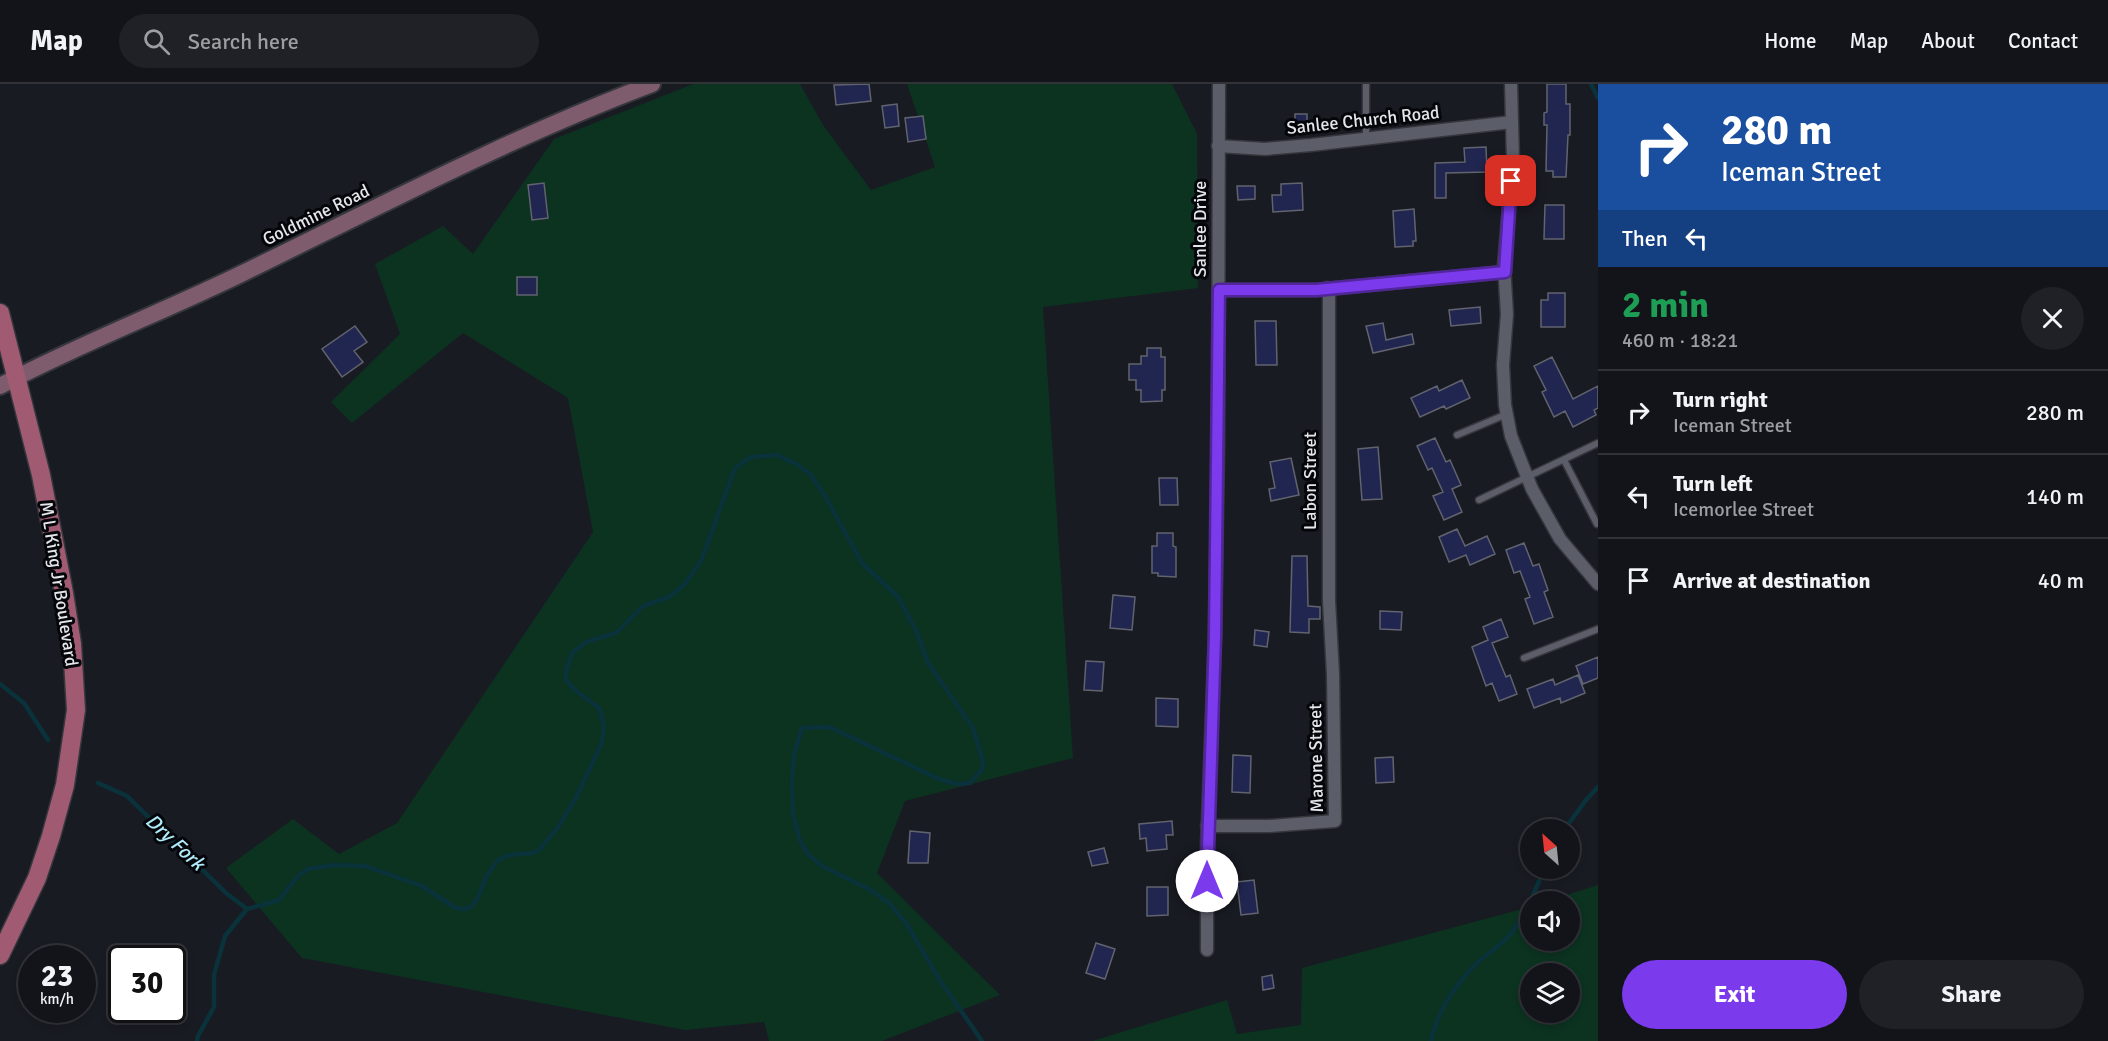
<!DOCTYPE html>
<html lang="en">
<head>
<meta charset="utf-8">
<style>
	:root { --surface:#13141a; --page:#202127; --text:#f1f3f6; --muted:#9d9ea2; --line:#323339; --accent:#7c3aed }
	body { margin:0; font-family:Signika,sans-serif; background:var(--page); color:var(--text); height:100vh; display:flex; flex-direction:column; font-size:22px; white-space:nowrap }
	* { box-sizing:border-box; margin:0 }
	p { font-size:20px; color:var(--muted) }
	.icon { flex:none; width:33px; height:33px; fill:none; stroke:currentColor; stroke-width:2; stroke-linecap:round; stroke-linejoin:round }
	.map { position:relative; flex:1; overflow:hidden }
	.drawer { display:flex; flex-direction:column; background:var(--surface); width:510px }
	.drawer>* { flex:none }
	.banner { background:#1a4fa0; color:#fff; overflow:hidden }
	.needle { width:39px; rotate:333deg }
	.tools { position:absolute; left:1520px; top:735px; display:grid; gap:12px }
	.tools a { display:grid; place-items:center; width:60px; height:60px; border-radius:50%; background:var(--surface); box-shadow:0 3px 9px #0003,0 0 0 2px var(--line); font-size:30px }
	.speed { position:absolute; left:18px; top:861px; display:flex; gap:12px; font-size:30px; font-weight:700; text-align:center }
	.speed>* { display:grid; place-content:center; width:78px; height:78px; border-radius:50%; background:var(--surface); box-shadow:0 3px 9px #0003,0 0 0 2px var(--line); line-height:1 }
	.speed small { font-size:15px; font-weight:400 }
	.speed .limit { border:3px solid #111; border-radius:9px; background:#fff; color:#111 }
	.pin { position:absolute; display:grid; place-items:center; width:51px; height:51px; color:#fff; margin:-26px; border-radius:12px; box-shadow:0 3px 9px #0006 }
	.me { position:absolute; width:66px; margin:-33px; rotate:0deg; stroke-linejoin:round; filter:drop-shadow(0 0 4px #0008) }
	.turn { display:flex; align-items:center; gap:21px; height:126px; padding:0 24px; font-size:27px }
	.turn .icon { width:78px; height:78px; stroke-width:2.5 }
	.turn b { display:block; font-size:42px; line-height:51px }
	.then { display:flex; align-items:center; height:57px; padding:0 24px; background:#0003; gap:12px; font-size:22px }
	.round { display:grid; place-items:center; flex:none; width:63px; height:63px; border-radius:32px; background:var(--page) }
	.overview { display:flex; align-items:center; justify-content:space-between; height:102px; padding:0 24px }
	h1 { font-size:36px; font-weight:700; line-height:45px; color:#1e9e55 }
	.cta { display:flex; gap:12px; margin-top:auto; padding:12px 24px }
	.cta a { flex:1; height:69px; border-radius:36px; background:var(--accent); color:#fff; font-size:24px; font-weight:700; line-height:69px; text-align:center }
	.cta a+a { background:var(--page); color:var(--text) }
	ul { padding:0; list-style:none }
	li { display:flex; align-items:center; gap:18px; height:84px; padding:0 24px; border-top:2px solid var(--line) }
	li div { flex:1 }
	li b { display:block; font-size:22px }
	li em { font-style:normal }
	header { display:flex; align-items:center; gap:36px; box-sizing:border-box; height:84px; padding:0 30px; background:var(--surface); border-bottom:2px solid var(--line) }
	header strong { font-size:28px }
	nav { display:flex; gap:33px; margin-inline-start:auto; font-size:21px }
	.search { width:420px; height:54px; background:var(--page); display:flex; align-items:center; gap:15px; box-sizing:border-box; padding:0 21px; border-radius:33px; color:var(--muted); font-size:22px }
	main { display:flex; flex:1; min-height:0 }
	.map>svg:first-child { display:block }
	.green { fill:#0c3220; fill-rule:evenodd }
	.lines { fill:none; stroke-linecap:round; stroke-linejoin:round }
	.stream { stroke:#0a323b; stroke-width:4.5 }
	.building { fill:#212650; stroke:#61636e; stroke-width:1.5 }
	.service-casing { stroke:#36373d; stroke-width:9 }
	.minor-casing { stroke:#36373d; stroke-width:15 }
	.secondary-casing { stroke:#36373d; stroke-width:20 }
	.primary-casing { stroke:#36373d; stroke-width:21 }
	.service { stroke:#5b5d68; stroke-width:6 }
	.minor { stroke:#5b5d68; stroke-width:12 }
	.secondary { stroke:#7e5c6d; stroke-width:16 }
	.primary { stroke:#a05b72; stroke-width:18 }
	.route-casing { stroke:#51269a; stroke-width:15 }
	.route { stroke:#7c3aed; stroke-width:10 }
	.labels { text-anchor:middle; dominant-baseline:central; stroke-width:6; stroke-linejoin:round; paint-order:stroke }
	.street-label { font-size:18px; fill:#e4e6ec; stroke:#050609 }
	.water-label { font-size:20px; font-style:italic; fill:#afebfa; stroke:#050609 }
</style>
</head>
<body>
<header>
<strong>Map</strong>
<div class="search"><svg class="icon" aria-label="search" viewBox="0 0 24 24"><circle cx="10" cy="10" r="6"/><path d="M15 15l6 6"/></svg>Search here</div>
<nav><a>Home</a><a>Map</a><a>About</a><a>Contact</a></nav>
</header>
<main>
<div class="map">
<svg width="1598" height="957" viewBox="0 0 1598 957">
	<rect width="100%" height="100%" fill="#191b23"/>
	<path class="green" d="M693 0H800L823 41 871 106 935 83 907 0H1172L1197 50 1198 204 1043 223 1073 674 905 717 877 789 1000 911 882 957H769L764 938 685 946 302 874 226 784 293 735 339 770 397 739 593 448 568 314 463 249 352 339 331 318 400 250 375 180 443 142 473 170 554 55Z
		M1598 801V957H1092L1227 916 1237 950 1301 941 1302 884 1530 823V856H1569V818L1547 817ZM1530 890H1569V928H1530Z"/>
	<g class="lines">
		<path class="stream" d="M1591 0 1598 14
			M0 600 24 619 48 656
			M98 699 127 712 226 809 247 825
			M1564 746 1586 716 1598 703
			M197 957 198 952 214 923V891L225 852 247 825 279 816 298 792 308 785 334 781 365 782 422 802 454 823 461 825 469 824 477 816 487 791 498 776 509 771 532 769 539 766 558 743 576 714 602 658 604 643 600 625 575 606 566 596V587L572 569 586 558 616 549 643 522 669 513 684 501 701 477 735 384 751 373 777 371 798 381 810 390 825 412 862 479 898 513 916 546 928 579 973 644 983 677 982 685 970 699 957 700 939 695 834 645 827 643 802 644 794 670 792 697 793 730 800 757 808 770 822 782 869 805 889 819 906 839 939 895 982 957
			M1431 957C1437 927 1456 900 1478 878 1487 870 1498 863 1507 854 1524 834 1535 809 1544 784"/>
	</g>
	<path class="building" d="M869 0 871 17 836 21 834 1Z
		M1547 0H1566V20H1570V51H1568L1566 93H1553V87H1546L1547 41H1544V29L1547 28Z
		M897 20 899 42 885 44 882 22Z
		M1295 30H1307V50H1295Z
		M923 32 926 55 908 58 905 34Z
		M1486 63 1487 88 1446 89V114H1435V79L1465 78 1464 64Z
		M544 99 548 134 532 136 528 101Z
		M1302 99 1303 126 1273 128 1272 111H1281V100Z
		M1237 102H1255V115L1238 116Z
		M1545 121H1564V155H1544Z
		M1414 125 1416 157H1413V162L1395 163 1393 127Z
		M517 193H537V211H517Z
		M1548 209H1565V243H1541V216H1548Z
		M1480 223 1481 239 1451 242 1449 226Z
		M1255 237H1276L1277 281H1256Z
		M1383 239 1386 256 1412 250 1414 260 1373 269 1366 242Z
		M355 242 367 258 354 267 363 278 342 293 322 265Z
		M1147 264H1161V273H1165V306H1162V317L1141 318V306H1136V296H1129V280H1141V272H1147Z
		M1552 273 1573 315 1598 302V324L1594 326 1596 331 1573 343 1565 327 1554 333 1542 308 1546 306 1534 282Z
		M1462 296 1470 314 1446 325 1444 322 1420 333 1411 314 1437 302 1439 307Z
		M1435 354 1446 378 1450 376 1461 401 1452 405 1462 428 1444 436 1433 412 1443 408 1432 384 1428 386 1417 362Z
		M1378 363 1382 415 1362 416 1358 365Z
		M1291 374 1299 411 1271 417 1269 405 1275 404 1270 378Z
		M1159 394H1177L1178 421H1160Z
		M1457 445 1465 462 1487 452 1495 470 1470 481 1466 471 1449 478 1439 453Z
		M1157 449H1173V462L1176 463V493L1158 492V489H1152V462H1157Z
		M1524 459 1533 482 1539 480 1548 506 1544 508 1553 533 1534 540 1525 515 1530 513 1520 487 1514 489 1506 466Z
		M1292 472H1307L1308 522 1320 523V535H1309V549L1290 548Z
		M1113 511 1135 513 1132 546 1110 544Z
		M1380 527 1402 528 1401 546 1380 545Z
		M1501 535 1508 553 1492 559 1506 593 1510 591 1517 610 1499 617 1492 599 1486 602 1472 563 1488 556 1483 543Z
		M1255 546 1269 548 1267 563 1254 561Z
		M1598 573V594L1583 600 1576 582Z
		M1086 577 1104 578 1102 607 1084 606Z
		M1578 591 1585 609 1561 619 1560 614 1534 624 1527 605 1553 595 1555 601Z
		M1156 614 1178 615V643L1156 642Z
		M1233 671 1251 672 1250 709 1232 708Z
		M1393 673 1394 698 1376 699 1375 674Z
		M1172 737 1173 751H1166L1167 765 1147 767 1146 754 1140 755 1139 740Z
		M910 747 930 749 928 779H908Z
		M1104 764 1108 779 1092 782 1088 768Z
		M1254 796 1258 829 1241 831 1237 798Z
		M1147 803H1168V831L1147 832Z
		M1096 859 1115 865 1105 895 1086 889Z
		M1272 891 1274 904 1263 906 1262 893Z"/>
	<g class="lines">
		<defs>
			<path id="service" d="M1366 0V55
				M1457 351 1507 330
				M1564 376 1597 440
				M1479 416 1598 359
				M1524 574 1598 545"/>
			<path id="minor" d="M1511 0 1513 76 1504 181 1507 230 1503 281 1505 321 1511 352 1532 405 1560 455 1598 500
				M1218 62 1265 65 1311 61 1512 38
				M1219 206H1316L1505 188
				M1207 742H1269L1335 737 1333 590 1329 517V213L1327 204
				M1207 866V762L1215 552 1218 361 1219 0"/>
			<path id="secondary" d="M0 302C79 260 163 228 243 189 378 123 511 53 652 0"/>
			<path id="primary" d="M0 229 41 391 64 509 72 560 76 626 65 701 51 752 37 794 0 871"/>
		</defs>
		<use href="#service" class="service-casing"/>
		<use href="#minor" class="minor-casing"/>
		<use href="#secondary" class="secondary-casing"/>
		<use href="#primary" class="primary-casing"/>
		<use href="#service" class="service"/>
		<use href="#minor" class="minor"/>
		<use href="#secondary" class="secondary"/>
		<use href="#primary" class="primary"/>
	</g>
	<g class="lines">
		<defs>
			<path id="route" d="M1207 797 1215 552 1219 206H1316L1505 188 1511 97"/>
		</defs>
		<use href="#route" class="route-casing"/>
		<use href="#route" class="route"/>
	</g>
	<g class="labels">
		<g class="street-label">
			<text transform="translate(1363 36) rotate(-6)">Sanlee Church Road</text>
			<text transform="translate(316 131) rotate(-26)">Goldmine Road</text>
			<text transform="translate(1200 145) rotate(-90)">Sanlee Drive</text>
			<text transform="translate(1310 397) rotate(-90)">Labon Street</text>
			<text transform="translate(59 500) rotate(81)">M L King Jr Boulevard</text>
			<text transform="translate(1316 674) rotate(-91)">Marone Street</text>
		</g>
		<g class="water-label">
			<text transform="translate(175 758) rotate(43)">Dry Fork</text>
		</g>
	</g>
</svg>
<div class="tools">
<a><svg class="needle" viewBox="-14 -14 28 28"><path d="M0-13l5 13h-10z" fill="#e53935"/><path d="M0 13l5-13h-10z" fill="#9d9ea2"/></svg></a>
<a><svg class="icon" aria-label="sound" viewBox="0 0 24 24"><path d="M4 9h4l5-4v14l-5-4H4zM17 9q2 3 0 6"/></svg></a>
<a><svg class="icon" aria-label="layers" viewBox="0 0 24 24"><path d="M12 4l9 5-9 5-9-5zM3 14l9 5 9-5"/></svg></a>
</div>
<div class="speed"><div>23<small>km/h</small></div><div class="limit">30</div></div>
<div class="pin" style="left:1511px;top:97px;background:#d93025"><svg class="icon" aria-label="arrive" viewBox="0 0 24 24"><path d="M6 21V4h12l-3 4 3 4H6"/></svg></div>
<svg class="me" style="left:1207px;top:797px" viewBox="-20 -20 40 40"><circle r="19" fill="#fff"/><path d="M0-13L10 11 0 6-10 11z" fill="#7c3aed"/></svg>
</div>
<section class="drawer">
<div class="banner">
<div class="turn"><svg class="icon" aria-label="right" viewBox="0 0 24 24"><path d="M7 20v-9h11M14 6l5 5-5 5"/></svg><div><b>280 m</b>Iceman Street</div></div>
<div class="then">Then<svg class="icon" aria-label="left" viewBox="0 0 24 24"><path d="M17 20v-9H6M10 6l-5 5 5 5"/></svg></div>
</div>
<div class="overview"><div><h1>2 min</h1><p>460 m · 18:21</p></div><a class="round"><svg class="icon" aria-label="close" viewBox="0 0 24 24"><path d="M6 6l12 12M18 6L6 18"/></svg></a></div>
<ul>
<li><svg class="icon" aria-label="right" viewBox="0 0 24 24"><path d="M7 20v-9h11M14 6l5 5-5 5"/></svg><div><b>Turn right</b><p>Iceman Street</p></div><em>280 m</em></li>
<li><svg class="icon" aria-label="left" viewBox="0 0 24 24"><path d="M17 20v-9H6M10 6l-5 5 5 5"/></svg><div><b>Turn left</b><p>Icemorlee Street</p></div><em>140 m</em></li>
<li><svg class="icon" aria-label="arrive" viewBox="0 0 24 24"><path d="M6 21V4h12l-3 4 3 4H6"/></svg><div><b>Arrive at destination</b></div><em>40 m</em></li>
</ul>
<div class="cta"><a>Exit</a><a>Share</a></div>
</section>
</main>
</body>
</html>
